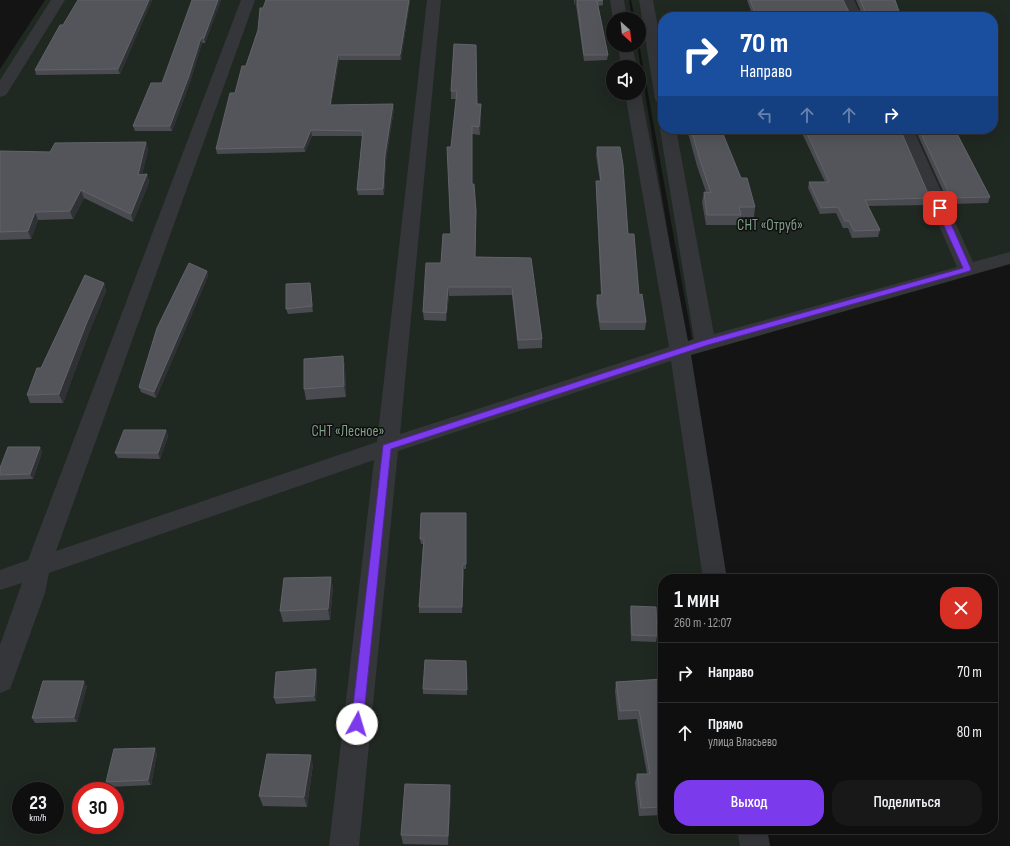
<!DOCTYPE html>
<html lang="ru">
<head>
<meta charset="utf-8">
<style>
	:root { --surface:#0f0f10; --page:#181819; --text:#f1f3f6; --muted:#9b9c9f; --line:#2f2f30; --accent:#7c3aed }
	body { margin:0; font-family:"Sofia Sans Condensed",sans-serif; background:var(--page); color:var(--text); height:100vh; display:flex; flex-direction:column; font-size:15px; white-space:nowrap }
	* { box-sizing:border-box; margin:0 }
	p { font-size:13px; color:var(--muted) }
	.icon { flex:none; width:22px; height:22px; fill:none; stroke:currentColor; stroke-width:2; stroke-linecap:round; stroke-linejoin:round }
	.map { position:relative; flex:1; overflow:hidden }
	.panel { position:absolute; left:658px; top:574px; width:340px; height:260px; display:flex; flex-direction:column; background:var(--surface); border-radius:16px; box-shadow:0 4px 16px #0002,0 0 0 1px var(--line) }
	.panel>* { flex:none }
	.guide { position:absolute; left:658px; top:12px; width:340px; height:122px; border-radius:16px; box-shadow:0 4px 16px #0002,0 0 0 1px var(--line); background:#1a4fa0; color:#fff; overflow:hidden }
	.needle { width:26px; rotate:153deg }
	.controls { position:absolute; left:606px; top:12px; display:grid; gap:8px }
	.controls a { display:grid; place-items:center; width:40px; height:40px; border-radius:50%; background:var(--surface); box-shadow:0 4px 16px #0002,0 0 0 1px var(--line); font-size:20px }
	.speed { position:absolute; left:12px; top:782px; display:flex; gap:8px; font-size:20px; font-weight:700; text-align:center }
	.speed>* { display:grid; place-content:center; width:52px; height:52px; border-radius:50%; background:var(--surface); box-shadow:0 4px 16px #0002,0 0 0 1px var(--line); line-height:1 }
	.speed small { font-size:10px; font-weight:400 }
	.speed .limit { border:6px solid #d22; background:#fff; color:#111 }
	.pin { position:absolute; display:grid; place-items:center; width:34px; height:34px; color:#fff; margin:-17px; border-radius:8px; box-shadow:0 2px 6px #0006 }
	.me { position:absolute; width:44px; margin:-22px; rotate:6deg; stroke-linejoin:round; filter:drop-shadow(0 0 3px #0008) }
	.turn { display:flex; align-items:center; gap:14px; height:84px; padding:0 16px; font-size:18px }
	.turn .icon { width:52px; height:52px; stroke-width:2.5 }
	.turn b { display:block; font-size:28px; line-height:34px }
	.lanes { display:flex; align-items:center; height:38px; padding:0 16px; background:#0003; justify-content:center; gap:20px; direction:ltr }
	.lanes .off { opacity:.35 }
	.round { display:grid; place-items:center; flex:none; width:42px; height:42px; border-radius:16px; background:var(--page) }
	.head { display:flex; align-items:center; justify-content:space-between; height:68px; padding:0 16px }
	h1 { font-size:24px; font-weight:600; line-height:30px }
	.primary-button { display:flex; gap:8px; margin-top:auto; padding:8px 16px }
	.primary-button a { flex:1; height:46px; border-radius:16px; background:var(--accent); color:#fff; font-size:16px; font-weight:600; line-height:46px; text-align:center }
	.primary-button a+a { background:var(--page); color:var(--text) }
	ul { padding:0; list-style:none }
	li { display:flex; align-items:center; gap:12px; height:60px; padding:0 16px; border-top:1px solid var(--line) }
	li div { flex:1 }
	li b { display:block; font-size:15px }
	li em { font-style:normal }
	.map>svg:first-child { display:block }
	.green { fill:#202822; fill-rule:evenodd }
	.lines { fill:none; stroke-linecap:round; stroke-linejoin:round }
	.minor { fill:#35363a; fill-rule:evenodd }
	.wall { fill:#4a4b50 }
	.shaded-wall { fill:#303134 }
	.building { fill:#54555a; stroke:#616368 }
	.route { fill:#7c3aed; stroke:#51269a }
	.labels { text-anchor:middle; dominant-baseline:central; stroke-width:3; stroke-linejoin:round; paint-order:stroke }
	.park-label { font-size:15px; fill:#809d85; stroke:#0f0f10 }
</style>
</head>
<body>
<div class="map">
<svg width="1010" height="846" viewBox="0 0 1010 846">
	<rect width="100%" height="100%" fill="#141415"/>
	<path class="green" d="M45 0H629L632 19H613V45H637L725 579H663V829H767L770 846H0V69ZM613 67H639V93H613ZM21 791H55V825H21ZM81 791H115V825H81Z
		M631 0H1010V258L693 344 639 43V19H635ZM663 17H993V129H663Z"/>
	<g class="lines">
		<path class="minor" d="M51 0H65L8 92 6 95 0 97V80Z
			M241 0H255L56 551 377 442 427 0H441L400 434 669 347 625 93H639V90L641 93 688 341 694 339 660 129 662 126 663 129H676L714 334 957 267 897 129H913L973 262 1010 252V264L691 355 727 579H703L671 361 398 451 359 846H329L374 460 49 573 45 593 13 681 10 689 0 693V645L22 583 0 590V570L28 560Z
			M610 0H624L627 19H613Z
			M639 0H653L663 55V104L657 102 655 99Z
			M840 0H854L862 17H848Z
			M618 45H632L637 67H621Z
			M737 829H767L770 846H740Z"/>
	</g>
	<path class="wall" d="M78 0H152L120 74 36 75 35 70 63 25Z
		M192 0H221L205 43H202L190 82 172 131H135L133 126 162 83Z
		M266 0H410L401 60H339L331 105 394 109 386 160 384 195H358L357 190 362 136H312L305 152 217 154 216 149 258 30Z
		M574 0H603V5L598 6 608 55 607 60 584 61 576 5H574Z
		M747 0H843L849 12H861L856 0H895L901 17H753Z
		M454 44 477 104H481V112L480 135 472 134V184L476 211 475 257 531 258 542 339V348L518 349 512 295 449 296 446 321 424 320 423 312 451 234V147L456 99H451V91Z
		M687 129H721L741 178 755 207 754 217H741L739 225H706L702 202 704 192H706L697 166Z
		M800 129H900L930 198 928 205 868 206 880 230 878 237 852 238 848 228H843L836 213 820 214 808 188 809 182H825Z
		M915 129H957L958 130 957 133 990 197 988 203 949 204Z
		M146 142 148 150 142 174H147L149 182 133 222 84 198 73 219 38 220 31 239 0 240V151L50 152Z
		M597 147 628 234 639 295 646 322 645 330H600L596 303 597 295H601L596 188V181H600L596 155Z
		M207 271 208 276 156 398 141 392 139 387Z
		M104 283 106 291 90 330 63 403H30L27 395 41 368Z
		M311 289 313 312 288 314 286 309Z
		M343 356 345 367 346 397 306 400 304 389Z
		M166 430 168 436 160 459 118 458 115 453Z
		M40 447 42 452 33 479 0 480V475Z
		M466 513V569H464L462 613H419V607L423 544H421L420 539Z
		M333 587 330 620 283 622 280 611Z
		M631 606 657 636 656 642 631 641 630 611Z
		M466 661 467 695 423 694V689Z
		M317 674 316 701 276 704 274 698Z
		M663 679V815L639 816 635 783 637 774H647L637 719 618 720 615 691 616 682Z
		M87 686 77 722 35 723 32 718Z
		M157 753 151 785 109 787 106 782Z
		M313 764 307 807 263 806 259 796Z
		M451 794 448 845 403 844 401 835Z"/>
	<path class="shaded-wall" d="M149 0H152L120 74 118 69Z
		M218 0H221L205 43 204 38Z
		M409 0H410L401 60 400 55Z
		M575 0H577L576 5H574Z
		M201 38 202 43 190 82 172 131 170 126Z
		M338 55 339 60 330 110V105Z
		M393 104 394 109 386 160 384 195 383 189 385 155Z
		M481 104V112L480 135 479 127Z
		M311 130 312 136 305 152 304 147Z
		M146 142 148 150 140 183 138 175Z
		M147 174 149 182 133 222 131 214Z
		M81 190 84 198 73 219 70 211Z
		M35 212 38 220 31 239 28 231Z
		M207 271 208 276 156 398 154 392Z
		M104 283 106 291 90 330 63 403 59 394 87 322Z
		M310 283 311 289 313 312 312 306Z
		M448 287 449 296 446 321V313Z
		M343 356 345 367 346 397 344 386Z
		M166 430 168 436 160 459 158 453Z
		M40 447 42 452 33 479 30 474Z
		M463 564 464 569 462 613V607Z
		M331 577 333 587 330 620 328 609Z
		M316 669 317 674 316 701 314 696Z
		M84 681 87 686 77 722 74 717Z
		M155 748 157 753 151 785 148 780Z
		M311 755 313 764 307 807 304 797Z
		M450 785 451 794 448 845V836Z"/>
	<path class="building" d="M78 0H149L118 69 35 70 60 25H63Z
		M192 0H218L204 38H201L189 76 170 126H133L151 83H162Z
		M266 0H409L400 55H338L330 105 393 104 385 155 383 189 357 190 363 131 311 130 304 147 216 149 230 93H235L242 66H246L258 30 260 8H263Z
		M577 0H603L597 1 608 55H584Z
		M750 0H843L849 12 865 11 860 0H895L901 17H757Z
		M454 44 476 45 477 104H481L479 127 472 126V184H474L476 211 475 257 531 258 542 339 518 340 512 287H448L446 313 423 312 426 263H441L443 234H451L447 147H451L457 91H451Z
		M691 129H721L741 178H747L755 207H739L741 215H707L704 192 711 193 699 157Z
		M805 129H900L930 198 865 200 880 230 854 231 849 221H845L838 207 821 208 809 182H829Z
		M919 129H957L958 130H955L990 197 951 198Z
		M146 142 138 175 147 174 131 214 81 190 70 211 35 212 28 231 0 232V151L50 152 55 143Z
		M597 147H620L623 165 628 234H634L639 295 642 294 646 322H600L597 295H602L596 181H601Z
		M189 263 207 271 154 392 139 387 157 328Z
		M85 275 104 283 87 322 59 394 27 395 37 368H41Z
		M310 283 312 306 286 309V284Z
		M343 356 344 386 304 389V359Z
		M124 430H166L158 453H115Z
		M8 447H40L30 474 0 475V468Z
		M421 513H466V564H463L462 607H419L424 539H420Z
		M331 577 328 609 280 611 284 578Z
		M631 606 656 607 657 636 632 635Z
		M425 660 466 661 467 690 423 689Z
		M316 669 314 696 274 698 276 672Z
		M663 679V807L641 808 637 774H650L639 710 620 711 616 682Z
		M43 681H84L74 717 32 718Z
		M155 748 148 780 106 782 114 749Z
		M267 754 311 755 304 797 259 796Z
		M405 784 450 785 448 836 401 835Z"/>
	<path class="route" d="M940 205 944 208 971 269 970 271 708 345 391 449 363 724 361 727 357 729 353 727 351 724 383 445 702 341 963 268 936 208Z"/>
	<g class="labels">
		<g class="park-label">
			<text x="770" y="225">СНТ «Отруб»</text>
			<text x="348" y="431">СНТ «Лесное»</text>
		</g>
	</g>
</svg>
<div class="controls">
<a><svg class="needle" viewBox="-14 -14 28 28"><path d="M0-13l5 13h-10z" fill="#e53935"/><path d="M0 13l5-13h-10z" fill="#9b9c9f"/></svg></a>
<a><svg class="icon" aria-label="sound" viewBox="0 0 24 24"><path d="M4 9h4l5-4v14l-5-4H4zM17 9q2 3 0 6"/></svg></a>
</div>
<div class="speed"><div>23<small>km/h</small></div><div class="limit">30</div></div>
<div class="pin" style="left:940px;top:208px;background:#d93025"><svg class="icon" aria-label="arrive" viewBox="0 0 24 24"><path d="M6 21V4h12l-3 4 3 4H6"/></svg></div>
<svg class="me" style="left:357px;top:724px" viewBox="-20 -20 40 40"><circle r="19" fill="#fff"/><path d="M0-13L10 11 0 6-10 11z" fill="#7c3aed"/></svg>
<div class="guide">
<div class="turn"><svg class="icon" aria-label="right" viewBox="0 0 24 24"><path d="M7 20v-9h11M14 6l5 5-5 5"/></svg><div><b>70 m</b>Направо</div></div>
<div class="lanes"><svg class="icon off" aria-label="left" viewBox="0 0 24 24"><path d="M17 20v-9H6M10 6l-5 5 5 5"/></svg><svg class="icon off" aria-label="ahead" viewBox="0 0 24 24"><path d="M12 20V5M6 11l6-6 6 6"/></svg><svg class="icon off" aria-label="ahead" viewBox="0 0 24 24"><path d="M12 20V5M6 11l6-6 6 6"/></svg><svg class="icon" aria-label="right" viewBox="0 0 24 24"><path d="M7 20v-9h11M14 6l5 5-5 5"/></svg></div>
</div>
<section class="panel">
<div class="head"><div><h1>1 мин</h1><p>260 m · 12:07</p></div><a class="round" style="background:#d93025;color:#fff"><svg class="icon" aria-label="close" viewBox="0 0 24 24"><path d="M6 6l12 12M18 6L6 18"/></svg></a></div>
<ul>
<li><svg class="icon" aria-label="right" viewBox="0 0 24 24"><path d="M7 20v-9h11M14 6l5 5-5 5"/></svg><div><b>Направо</b></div><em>70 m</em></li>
<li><svg class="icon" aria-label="ahead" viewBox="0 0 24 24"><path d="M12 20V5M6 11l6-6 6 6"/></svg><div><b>Прямо</b><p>улица Власьево</p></div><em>80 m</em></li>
</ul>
<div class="primary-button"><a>Выход</a><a>Поделиться</a></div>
</section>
</div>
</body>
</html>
